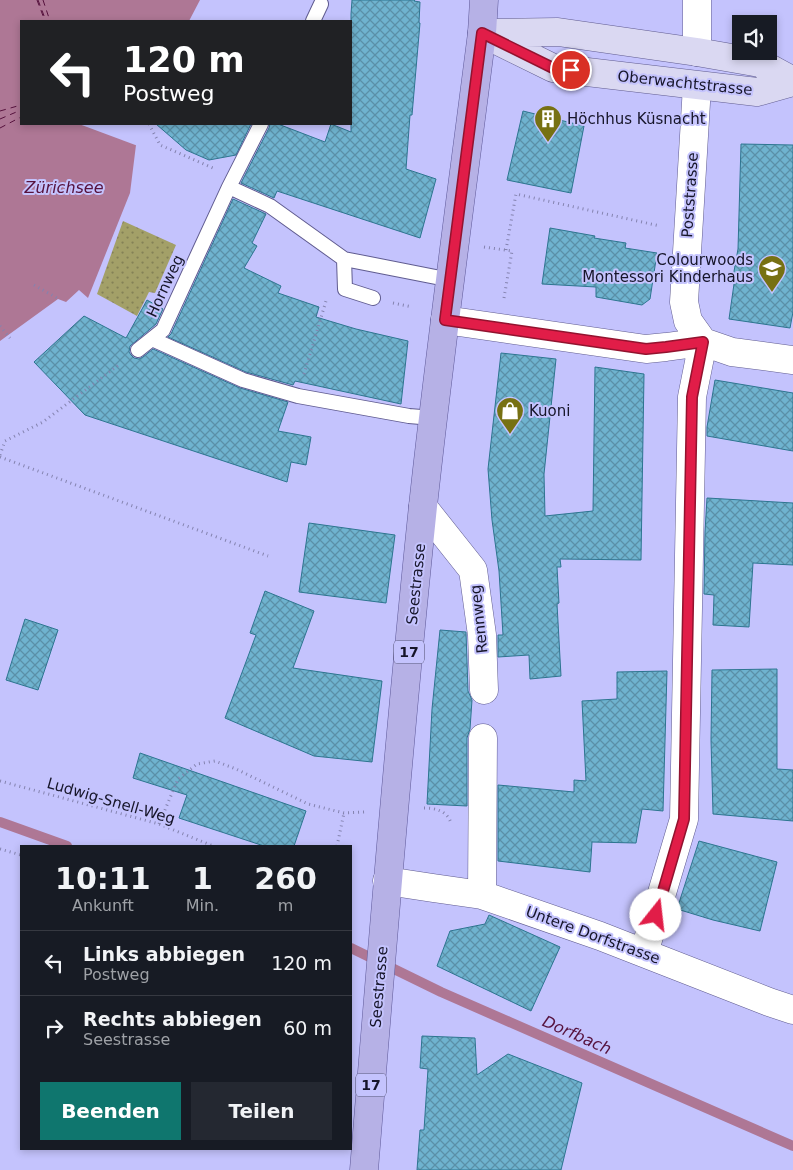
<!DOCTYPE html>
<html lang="de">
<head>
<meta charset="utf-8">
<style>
	:root { --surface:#171b24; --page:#242831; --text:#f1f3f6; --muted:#9ea1a6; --line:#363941; --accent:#0f766e }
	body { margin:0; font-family:"DejaVu Sans",sans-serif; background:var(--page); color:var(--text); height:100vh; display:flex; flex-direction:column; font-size:19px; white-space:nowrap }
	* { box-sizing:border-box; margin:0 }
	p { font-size:16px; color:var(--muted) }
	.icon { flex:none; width:28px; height:28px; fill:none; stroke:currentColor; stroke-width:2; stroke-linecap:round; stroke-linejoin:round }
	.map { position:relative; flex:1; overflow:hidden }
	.sheet { position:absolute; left:20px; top:845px; width:332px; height:305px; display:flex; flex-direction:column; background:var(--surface); border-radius:0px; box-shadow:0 2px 8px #0003 }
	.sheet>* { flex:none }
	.guide { position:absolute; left:20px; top:20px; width:332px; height:105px; border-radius:0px; box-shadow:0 2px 8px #0003; background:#202124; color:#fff; overflow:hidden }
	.tools { position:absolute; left:732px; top:15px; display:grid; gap:10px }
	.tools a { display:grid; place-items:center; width:45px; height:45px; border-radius:0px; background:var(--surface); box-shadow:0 2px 8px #0003; font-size:25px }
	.pin { position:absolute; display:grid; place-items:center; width:42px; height:42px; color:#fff; margin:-21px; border:2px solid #fff; border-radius:50%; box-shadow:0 1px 5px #0007 }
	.me { position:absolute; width:55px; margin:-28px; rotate:16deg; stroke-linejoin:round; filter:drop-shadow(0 0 4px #0008) }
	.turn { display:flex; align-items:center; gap:18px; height:105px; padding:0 20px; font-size:22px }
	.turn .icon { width:65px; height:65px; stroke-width:2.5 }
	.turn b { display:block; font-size:35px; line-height:42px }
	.eta { display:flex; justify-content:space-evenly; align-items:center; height:85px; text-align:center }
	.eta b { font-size:30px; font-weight:800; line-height:35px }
	.primary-button { display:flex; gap:10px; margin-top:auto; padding:10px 20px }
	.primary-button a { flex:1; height:58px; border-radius:0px; background:var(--accent); color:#fff; font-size:20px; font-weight:800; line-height:58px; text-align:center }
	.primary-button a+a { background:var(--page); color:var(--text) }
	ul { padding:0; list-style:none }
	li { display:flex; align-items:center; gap:15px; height:65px; padding:0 20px; border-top:1px solid var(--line) }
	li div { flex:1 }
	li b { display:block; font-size:19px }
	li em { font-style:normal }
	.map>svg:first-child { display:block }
	.grass { fill:url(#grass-dots) }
	.water { fill:#ae7795 }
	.pier { fill:#c4c3fd }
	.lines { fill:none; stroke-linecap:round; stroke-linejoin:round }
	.stream { stroke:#ae7795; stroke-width:10 }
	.ferry { stroke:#56123d; stroke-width:1; stroke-dasharray:6 5; stroke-linecap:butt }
	.building { fill:url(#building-cross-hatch); stroke:#2d7590 }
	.service-casing { stroke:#605c90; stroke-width:16 }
	.minor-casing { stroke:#605c90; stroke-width:29 }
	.secondary-casing { stroke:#605c90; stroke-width:29 }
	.primary-casing { stroke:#5e5999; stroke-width:29 }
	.path { stroke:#8483af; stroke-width:3; stroke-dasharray:1 4; stroke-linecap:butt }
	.service { stroke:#fff; stroke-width:14 }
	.minor { stroke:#fff; stroke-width:28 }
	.secondary { stroke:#dad8f2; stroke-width:28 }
	.primary { stroke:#b6b1e6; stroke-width:28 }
	.route-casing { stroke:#92132f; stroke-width:12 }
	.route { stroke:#e11d48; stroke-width:9 }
	.labels { text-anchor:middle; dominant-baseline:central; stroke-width:4; stroke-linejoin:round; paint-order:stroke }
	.shield { fill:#c4c3fd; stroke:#4a4969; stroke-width:1 }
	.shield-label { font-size:14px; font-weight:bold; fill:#161529 }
	.street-label { font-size:15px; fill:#161529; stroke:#c4c3fd }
	.poi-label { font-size:15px; fill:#161529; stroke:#c4c3fd; text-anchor:start }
	.water-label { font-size:16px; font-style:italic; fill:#56123d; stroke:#c4c3fd }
</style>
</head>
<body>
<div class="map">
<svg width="793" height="1170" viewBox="0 0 793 1170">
	<defs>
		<pattern id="grass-dots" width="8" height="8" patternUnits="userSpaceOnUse" patternTransform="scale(1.25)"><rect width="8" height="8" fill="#a3a068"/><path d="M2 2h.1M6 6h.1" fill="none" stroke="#848156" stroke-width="1.8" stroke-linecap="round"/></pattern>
		<pattern id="building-cross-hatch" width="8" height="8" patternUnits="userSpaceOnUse" patternTransform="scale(1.25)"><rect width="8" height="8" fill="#6fb3cf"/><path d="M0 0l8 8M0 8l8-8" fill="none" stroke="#5a90a8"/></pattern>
	</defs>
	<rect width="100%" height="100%" fill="#c4c3fd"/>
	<path class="grass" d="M123 221 176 245 155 293 149 292 137 316 97 294Z"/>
	<path class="water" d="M0 0H200L189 21H21V124H142L136 145 130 193 88 298 79 290 66 302 58 299 0 341Z"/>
	<path class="pier" d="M79 124H144L138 146Z"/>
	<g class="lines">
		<path class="stream" d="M0 822 67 846
			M351 948 441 992 793 1146"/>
		<path class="ferry" d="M37 0 45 21
			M38 0 46 21
			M43 0 50 21
			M0 111 21 105
			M0 119 21 110
			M0 128 21 117"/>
	</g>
	<path class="building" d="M352 0H415L414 1 420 2 419 23H420L412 115H410L406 169 436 179 420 238 277 191 274 198 241 183 269 128 270 124H278L325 142 331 124 351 132V14Z
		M523 111 584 126 571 193 507 180Z
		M156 124H251L236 155 209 160 186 150Z
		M741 144 793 145V312L790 328 729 319 735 277H733L738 249Z
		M233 199 266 214 252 243 257 246 244 268 281 286 278 293 319 307 316 317 356 329 408 341 401 404 295 381 293 385 246 372 168 337 171 334Z
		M550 228 595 236 594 238 626 243 625 248 657 253 650 299 642 305 596 297V287L542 284Z
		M147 300 163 309 156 324 130 346 129 352 131 355 134 358 139 359 143 357 153 349 240 388 288 402 278 431 311 437 306 465 291 462 287 482 85 415 34 362 84 316 126 338Z
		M501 353 556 359 544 474 545 516 593 511 595 367 644 374 641 560 560 559 561 567H557L559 603 557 604 561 676 530 679 529 655 498 657V635H503L499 571 492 520 488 469Z
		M715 380 793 393V451L707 436V427Z
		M707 498 793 503V565L753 563 749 627 713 625 714 595 704 594 705 532Z
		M309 523 395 535 386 603 299 592Z
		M265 591 314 611 293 668 382 681 372 762 314 756 225 718 256 635 250 633Z
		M25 619 58 630 38 690 6 680Z
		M440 630 466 632 468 691 472 700 470 729 467 738V806L427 804 432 709Z
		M777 669V769L793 770V821L713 814 711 740 712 670Z
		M667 671 663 811 642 809 636 843 592 842 590 872 498 861V785L574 792V780L586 781 582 701 617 699V672Z
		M140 753 306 811 294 846H264L179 818 187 795 133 778Z
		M699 841 777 862 760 931 713 920 677 909Z
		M489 915 560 947 531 1011 437 966 450 931 485 924Z
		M422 1036 475 1038 477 1075 508 1054 582 1083 561 1170H417L420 1130H424L428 1069 420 1068Z"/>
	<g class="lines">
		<defs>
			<path id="service" d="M313 21 321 4
				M229 187 270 206 344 259 345 289 373 298
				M344 259 451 280
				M152 339 243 380 298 396 409 416 433 418
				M138 350 163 330 229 187 261 124"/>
			<path id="minor" d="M697 52V0
				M445 320 646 349 666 347 703 342 732 352 793 360
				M423 507 473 570 482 635 484 690
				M387 881 433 888 482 895 600 936 769 1002 793 1010
				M482 895 483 738
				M644 953 684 819 692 397 703 342 688 321 684 302 697 86"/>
			<path id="secondary" d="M482 33 553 68 757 92 793 82
				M486 33 558 32 697 52 760 63 793 81"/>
			<path id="primary" d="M364 1170C382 949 400 727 423 506 440 348 462 190 482 33L484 0"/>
		</defs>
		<use href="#service" class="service-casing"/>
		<use href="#minor" class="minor-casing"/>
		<use href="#secondary" class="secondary-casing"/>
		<use href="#primary" class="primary-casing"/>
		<path class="path" d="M149 124 160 145 213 168
			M484 247 512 251 504 298
			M506 250 516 194 660 226
			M34 285 59 299
			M393 303 412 307
			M0 326 10 338
			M304 374 326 301
			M0 455 5 441 43 422 120 364
			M0 457 268 556
			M0 781 159 824 213 846
			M424 808C436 808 447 811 451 823
			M159 824 178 779 197 764 215 761 236 769 308 804 344 813 365 812
			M337 846 344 813
			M0 849 21 855
			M351 897H352"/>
		<use href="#service" class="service"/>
		<use href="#minor" class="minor"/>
		<use href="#secondary" class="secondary"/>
		<use href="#primary" class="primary"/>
	</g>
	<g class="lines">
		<defs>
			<path id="route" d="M571 70 553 68 482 33 445 320 646 349 666 347 703 342 692 397 684 819 656 915"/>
		</defs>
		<use href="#route" class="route-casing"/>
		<use href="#route" class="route"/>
	</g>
	<defs>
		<symbol id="building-pin" viewBox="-11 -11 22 30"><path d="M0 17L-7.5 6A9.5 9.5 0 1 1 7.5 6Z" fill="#777113" stroke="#c4c3fd"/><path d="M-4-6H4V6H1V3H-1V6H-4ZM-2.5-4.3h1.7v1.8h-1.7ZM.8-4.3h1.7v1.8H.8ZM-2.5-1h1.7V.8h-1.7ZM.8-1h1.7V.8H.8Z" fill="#fff"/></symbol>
		<symbol id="school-pin" viewBox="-11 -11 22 30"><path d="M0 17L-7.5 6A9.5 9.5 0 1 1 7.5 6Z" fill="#777113" stroke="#c4c3fd"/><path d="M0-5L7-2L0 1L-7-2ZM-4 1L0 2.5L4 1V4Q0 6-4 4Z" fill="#fff"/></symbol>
		<symbol id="shop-pin" viewBox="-11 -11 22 30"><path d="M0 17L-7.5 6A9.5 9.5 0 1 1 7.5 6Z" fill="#777113" stroke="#c4c3fd"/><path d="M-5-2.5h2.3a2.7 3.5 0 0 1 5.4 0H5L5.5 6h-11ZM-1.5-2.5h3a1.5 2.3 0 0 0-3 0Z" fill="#fff"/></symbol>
	</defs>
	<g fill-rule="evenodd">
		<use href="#building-pin" x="532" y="103" width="32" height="43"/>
		<use href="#school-pin" x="756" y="253" width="32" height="43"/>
		<use href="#shop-pin" x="494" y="395" width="32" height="43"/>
	</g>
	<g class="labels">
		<g class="shield">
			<rect x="394" y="640.5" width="30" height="23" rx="4"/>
			<rect x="356" y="1073.5" width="30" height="23" rx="4"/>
		</g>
		<g class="shield-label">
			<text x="409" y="652">17</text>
			<text x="371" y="1085">17</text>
		</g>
		<g class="street-label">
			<text transform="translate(685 83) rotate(6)">Oberwachtstrasse</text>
			<text transform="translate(690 195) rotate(-86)">Poststrasse</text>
			<text transform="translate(165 286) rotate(-65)">Hornweg</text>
			<text transform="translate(416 584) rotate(-84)">Seestrasse</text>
			<text transform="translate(479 619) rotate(-96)">Rennweg</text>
			<text transform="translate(111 801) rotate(16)">Ludwig-Snell-Weg</text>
			<text transform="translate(593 935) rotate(20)">Untere Dorfstrasse</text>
			<text transform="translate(379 987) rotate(-85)">Seestrasse</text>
		</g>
		<g class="poi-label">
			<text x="567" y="119">Höchhus Küsnacht</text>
			<text x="753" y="260" text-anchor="end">Colourwoods<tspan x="753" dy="17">Montessori Kinderhaus</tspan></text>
			<text x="529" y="411">Kuoni</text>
		</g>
		<g class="water-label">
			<text x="64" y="187">Zürichsee</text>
			<text transform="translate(577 1035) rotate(24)">Dorfbach</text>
		</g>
	</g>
</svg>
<div class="tools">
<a><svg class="icon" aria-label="sound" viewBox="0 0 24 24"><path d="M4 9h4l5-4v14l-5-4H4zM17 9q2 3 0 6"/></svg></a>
</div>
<div class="pin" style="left:571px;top:70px;background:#d93025"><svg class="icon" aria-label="arrive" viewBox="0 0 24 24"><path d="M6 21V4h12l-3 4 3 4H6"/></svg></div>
<svg class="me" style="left:656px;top:915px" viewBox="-20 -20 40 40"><circle r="19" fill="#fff"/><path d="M0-13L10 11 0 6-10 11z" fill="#e11d48"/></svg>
<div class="guide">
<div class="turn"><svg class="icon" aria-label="left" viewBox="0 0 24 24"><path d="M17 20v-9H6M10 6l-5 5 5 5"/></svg><div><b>120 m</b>Postweg</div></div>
</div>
<section class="sheet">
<div class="eta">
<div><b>10:11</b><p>Ankunft</p></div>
<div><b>1</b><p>Min.</p></div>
<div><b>260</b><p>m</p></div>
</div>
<ul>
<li><svg class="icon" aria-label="left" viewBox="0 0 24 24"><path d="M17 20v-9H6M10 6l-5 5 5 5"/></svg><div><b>Links abbiegen</b><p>Postweg</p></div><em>120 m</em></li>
<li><svg class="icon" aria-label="right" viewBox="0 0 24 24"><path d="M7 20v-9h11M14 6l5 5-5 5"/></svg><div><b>Rechts abbiegen</b><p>Seestrasse</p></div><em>60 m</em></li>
</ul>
<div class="primary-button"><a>Beenden</a><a>Teilen</a></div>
</section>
</div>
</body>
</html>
